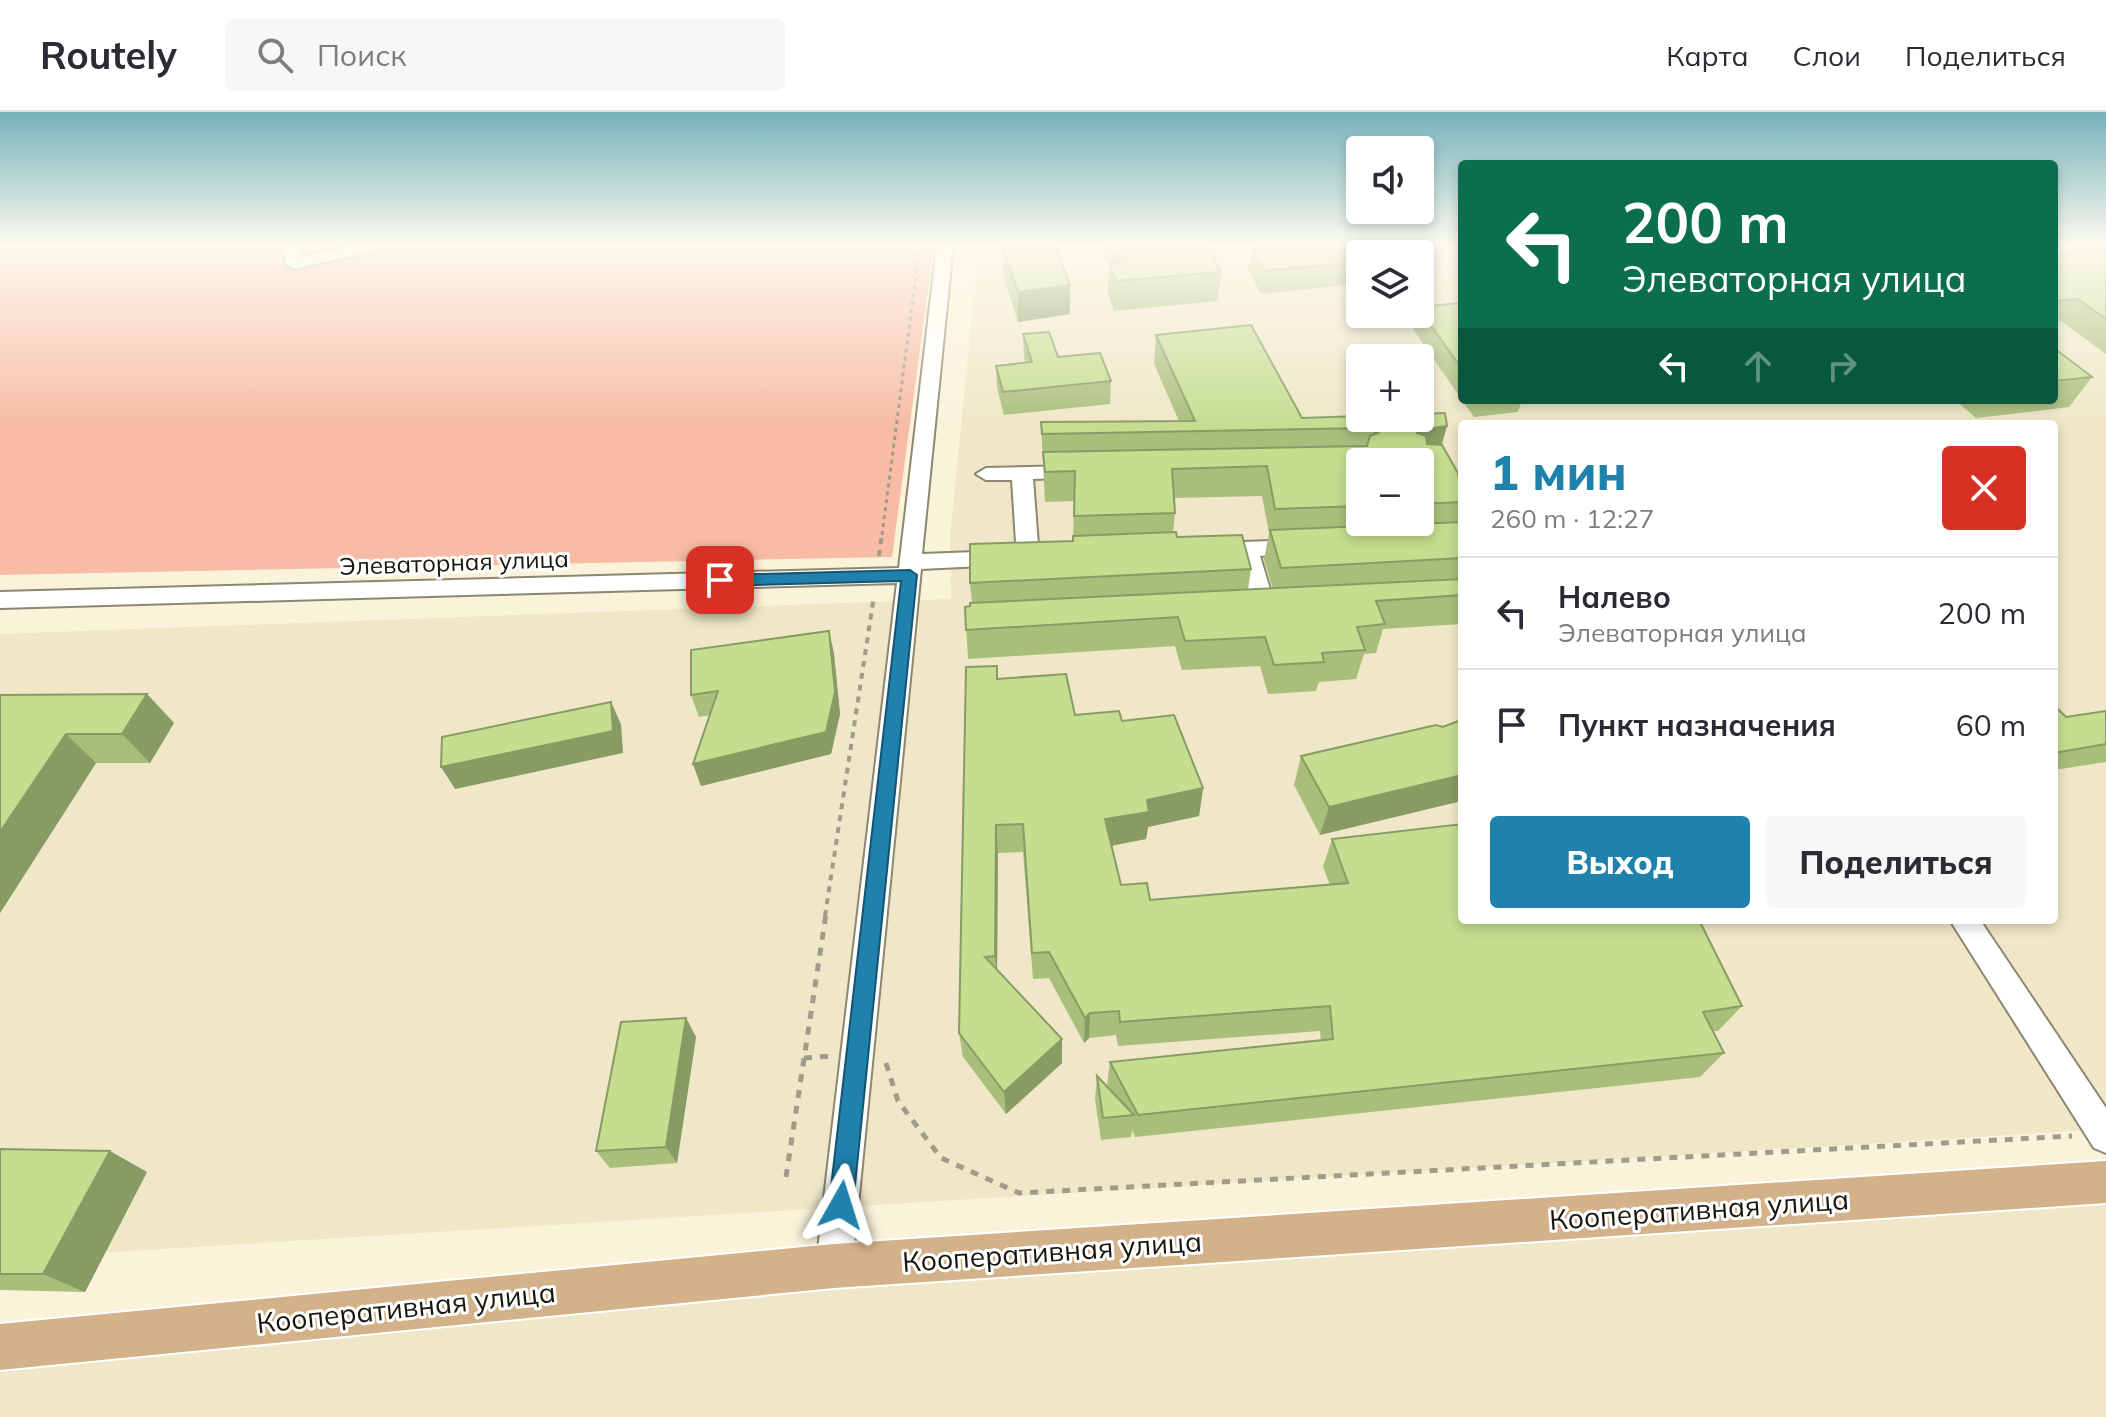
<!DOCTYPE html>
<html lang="ru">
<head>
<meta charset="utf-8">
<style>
	:root { --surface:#fff; --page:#f7f7f7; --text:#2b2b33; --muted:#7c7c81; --line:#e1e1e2; --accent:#1f81ac }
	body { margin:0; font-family:Mulish,sans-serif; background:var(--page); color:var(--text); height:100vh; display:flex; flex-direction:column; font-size:30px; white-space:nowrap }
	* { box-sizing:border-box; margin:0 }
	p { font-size:26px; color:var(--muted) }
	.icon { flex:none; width:44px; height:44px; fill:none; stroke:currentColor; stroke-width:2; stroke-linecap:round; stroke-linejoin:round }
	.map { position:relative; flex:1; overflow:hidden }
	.drawer { position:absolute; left:1458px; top:308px; width:600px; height:504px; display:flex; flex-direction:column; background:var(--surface); border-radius:8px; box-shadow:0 4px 12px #0003 }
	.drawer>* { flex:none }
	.banner { position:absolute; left:1458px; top:48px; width:600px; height:244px; border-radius:8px; box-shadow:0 4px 12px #0003; background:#0b6e4f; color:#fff; overflow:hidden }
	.fabs { position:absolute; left:1346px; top:24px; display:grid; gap:16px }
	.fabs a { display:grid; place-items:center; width:88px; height:88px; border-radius:8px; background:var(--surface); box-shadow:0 4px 12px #0003; font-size:40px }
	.pin { position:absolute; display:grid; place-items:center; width:68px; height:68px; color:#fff; margin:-34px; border-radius:16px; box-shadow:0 4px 12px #0006 }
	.me { position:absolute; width:88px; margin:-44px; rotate:6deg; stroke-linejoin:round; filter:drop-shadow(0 0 6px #0008) }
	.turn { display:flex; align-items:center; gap:28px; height:168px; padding:0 32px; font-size:36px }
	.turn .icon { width:104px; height:104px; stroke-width:2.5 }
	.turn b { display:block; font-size:56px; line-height:68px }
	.lanes { display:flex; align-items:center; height:76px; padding:0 32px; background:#0003; justify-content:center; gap:40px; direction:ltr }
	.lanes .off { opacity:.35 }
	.round { display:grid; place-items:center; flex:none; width:84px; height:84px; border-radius:8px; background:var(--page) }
	.overview { display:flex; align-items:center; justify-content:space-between; height:136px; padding:0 32px }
	h1 { font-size:48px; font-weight:800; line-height:60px; color:var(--accent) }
	.primary-button { display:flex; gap:16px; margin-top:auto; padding:16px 32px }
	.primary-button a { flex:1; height:92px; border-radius:8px; background:var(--accent); color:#fff; font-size:32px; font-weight:800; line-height:92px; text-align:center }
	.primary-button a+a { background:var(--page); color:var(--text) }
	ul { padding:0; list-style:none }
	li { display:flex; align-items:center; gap:24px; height:112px; padding:0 32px; border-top:2px solid var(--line) }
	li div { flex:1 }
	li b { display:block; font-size:30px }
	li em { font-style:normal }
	header { display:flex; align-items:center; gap:48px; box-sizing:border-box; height:112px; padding:0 40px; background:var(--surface); border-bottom:2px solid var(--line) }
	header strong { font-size:38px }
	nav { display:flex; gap:44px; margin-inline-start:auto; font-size:28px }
	.search { width:560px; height:72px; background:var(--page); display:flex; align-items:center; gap:20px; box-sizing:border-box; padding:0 28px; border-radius:8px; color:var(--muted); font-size:30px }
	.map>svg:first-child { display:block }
	.built { fill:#efe7c7; fill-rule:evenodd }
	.green { fill:#f7bba6 }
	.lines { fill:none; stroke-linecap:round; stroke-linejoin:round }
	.minor-casing { stroke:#8c8770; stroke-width:4 }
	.major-casing { stroke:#fff; stroke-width:4 }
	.path-far2 { stroke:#a19c89; stroke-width:3; stroke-dasharray:4 4; stroke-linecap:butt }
	.path-far1 { stroke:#a19c89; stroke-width:4; stroke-dasharray:6 6; stroke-linecap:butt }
	.path { stroke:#a19c89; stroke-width:5; stroke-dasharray:8 8; stroke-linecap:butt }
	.minor { fill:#fff; fill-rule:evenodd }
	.major { fill:#d3b189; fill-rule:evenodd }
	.wall { fill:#a9be7b; fill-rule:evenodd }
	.shaded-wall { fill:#899b64 }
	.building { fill:#c4dd8f; stroke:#899b64; stroke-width:2 }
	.route { fill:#1f81ac; stroke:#145470; stroke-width:2 }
	.labels { text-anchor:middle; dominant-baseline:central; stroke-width:6; stroke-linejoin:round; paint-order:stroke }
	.street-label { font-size:24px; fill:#18160d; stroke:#fff }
	.near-street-label { font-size:28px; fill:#18160d; stroke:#fff }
</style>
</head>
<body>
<header>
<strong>Routely</strong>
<div class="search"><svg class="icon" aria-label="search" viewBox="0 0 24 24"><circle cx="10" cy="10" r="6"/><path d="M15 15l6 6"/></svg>Поиск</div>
<nav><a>Карта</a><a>Слои</a><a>Поделиться</a></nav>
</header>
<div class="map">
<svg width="2106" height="1305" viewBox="0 0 2106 1305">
	<rect width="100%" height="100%" fill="#faf3da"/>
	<path class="built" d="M979 133H1462V288H2054V133H2106V1017L0 1147V522L951 487 950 424ZM1360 142H1420V202H1360ZM1360 246H1420V306H1360ZM1462 312H2054V808H1462ZM1360 350H1420V410H1360Z
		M2106 1090V1305H0V1235Z"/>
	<path class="green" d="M0 133H934L892 445 0 463Z"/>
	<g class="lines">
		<defs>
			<path id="minor" d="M283 133H299L301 145 355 133H385L383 137 294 157 286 152Z
				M937 133H953L922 442 1003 439 1011 441 1014 446 1011 451 1003 453 921 457 852 1154 846 1166 834 1172 822 1166 816 1154 897 471 0 496V480L899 456Z
				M1076 354 1086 360 1083 365 1033 367 1039 446 1036 451H1020L1017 446 1012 368H986L976 362 986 356Z
				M1299 428 1307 430 1310 435 1307 440 1260 444 1276 497 1272 503H1241L1237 497 1241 491 1250 489 1238 444 1202 443 1199 438 1202 433 1210 431Z
				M1950 808H1980L2106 996V1041L2094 1036Z"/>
			<path id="major" d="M2106 1049V1091L834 1176 0 1258V1212L834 1132Z"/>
		</defs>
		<use href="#minor" class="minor-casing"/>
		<use href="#major" class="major-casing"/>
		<path class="path-far2" d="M882 423 920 133"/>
		<path class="path-far1" d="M879 444 882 421
			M825 804 874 484"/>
		<path class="path" d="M804 946 830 944
			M886 951 898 989 941 1046 1019 1081 2072 1024
			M786 1065 826 802"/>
		<use href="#minor" class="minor"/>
		<use href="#major" class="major"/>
	</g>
	<path class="wall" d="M1101 133H1207L1221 160 1218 189 1114 199 1108 181 1109 154Z
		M2066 133H2106V242L2061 209 2054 210V142L2076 139Z
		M1002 134 1070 202 1018 210 1003 163Z
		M1251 136 1360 149 1356 172 1261 182 1248 158Z
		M1420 195 1462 196V288L1413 217 1416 202H1420Z
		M1023 222 1058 245 1111 269 1110 292 1004 303 997 276 996 254 1025 250 1024 245Z
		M1156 223 1302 306 1447 314 1442 333 1462 381V512L1383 517 1376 541 1364 542 1356 567 1319 570 1316 579 1268 582 1260 554 1182 558 1175 534 968 547 965 495 970 494 972 491 970 471 1073 429 1074 389 1045 390 1041 310 1179 309 1154 252ZM1360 350H1420V410H1360ZM1262 384 1269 421 1264 448 1273 477 1248 478 1251 457 1177 425 1173 420 1175 401 1174 386Z
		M2054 236 2092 265 2069 295 1976 306 1955 288H2054Z
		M1462 288H1522L1518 300 1474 305Z
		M829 519 834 542 840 602 831 642 701 674 693 652 710 603 699 605 691 583Z
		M997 554V567L1075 603 1122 609 1203 676 1199 704 1148 715 1146 727 1112 734 1121 773 1150 788 1330 773 1323 755 1332 727 1742 894 1718 919H1713L1724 941 1700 965 1135 1025 1132 1018 1131 1025 1101 1028 1095 987 1097 964 1109 977 1107 974 1110 950 1321 929 1320 919 1118 934 1116 923 1089 926 1084 931 1049 866 1033 867 1023 740 998 741 997 858 1062 951 1006 1002 963 945 959 921Z
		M147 582 174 611 150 651H96L0 801V583Z
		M2054 593 2066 605 2106 599V650L2054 658Z
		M1443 615 1320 723 1294 673 1301 644Z
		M686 906 696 925 677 1051 610 1056 596 1039Z
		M0 1037 147 1060 85 1180 0 1178Z"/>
	<path class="shaded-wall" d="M1070 173V202L1018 210V180Z
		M1447 314 1438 343 1417 321 1420 318Z
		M829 519 834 542 840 602 831 642 701 674 693 652Z
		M147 582 174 611 150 651 122 622Z
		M611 590 621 612 623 641 455 677 441 655Z
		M66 622 96 651 0 801V720Z
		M1462 663V689L1320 723 1329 695Z
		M1203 676 1199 704 1148 715 1146 727 1103 735 1105 707 1147 688Z
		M996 713 998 741 997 870 995 844Z
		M1090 901 1089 926 1084 931 1085 906Z
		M686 906 696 925 677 1051 666 1035Z
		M1062 927V951L1006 1002 1004 980Z
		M110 1039 147 1060 85 1180 43 1162Z"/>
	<path class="building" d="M1016 133H1055L1070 173 1018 180 1002 134Z
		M1113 133H1207L1221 160 1116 169 1109 152 1120 151Z
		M1278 133H1349L1360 150 1265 159 1251 136Z
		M2106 136V207L2078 187 2054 189V142Z
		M1459 191 1462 196V257L1420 198V195Z
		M1251 213 1302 306 1360 304V306H1420V302L1445 301 1447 314 1420 318 1417 321 1426 324 1427 332 1442 333 1458 361 1462 381V390L1420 392V350H1360V394L1275 397 1267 354 1172 357 1175 401 1074 404 1075 359 1045 360 1043 340 1367 334 1370 324 1378 321 1367 316 1042 322 1041 310 1195 309 1156 223Z
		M1049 220 1058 245 1100 241 1111 269 1003 280 996 254 1032 250 1023 222Z
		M2054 236 2092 265 2054 269Z
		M1462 410V446L1281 456 1270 418Z
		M1176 420 1177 425 1242 423 1251 457 970 471V432L1073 429V424Z
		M1462 467V483L1376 489 1385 512 1357 515 1365 538 1322 541 1324 550 1274 553 1265 525 1185 529 1178 505 966 518 965 495 970 494V491Z
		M829 519 835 580 826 620 693 652 718 579 691 583V538Z
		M997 554V567L1066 562 1075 603 1119 599 1122 609 1174 603 1203 676 1147 688 1149 700 1105 707 1121 773 1147 771 1150 788 1348 771 1332 727 1462 712V808H1699L1742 894 1703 900 1724 941 1138 1003 1110 950 1333 927 1330 894 1120 910 1119 899 1090 901 1085 906 1049 840 1032 841 1023 712 996 713 995 844 985 845 1062 927 1004 980 959 921 966 555Z
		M147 582 122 622H66L0 720V583Z
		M611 590 613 619 441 655 442 625Z
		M2054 593 2066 605 2106 599V632L2054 641Z
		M1461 608 1462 663 1329 695 1301 644 1436 613 1443 615Z
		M686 906 666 1035 596 1039 621 910Z
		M1097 964 1134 1003 1103 1006Z
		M0 1037 110 1039 43 1162H0Z"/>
	<linearGradient id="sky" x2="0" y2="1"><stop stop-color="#75b2bc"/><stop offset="0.42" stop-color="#fdfaee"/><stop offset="1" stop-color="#fdfaee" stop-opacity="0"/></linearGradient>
	<rect width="2106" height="316" fill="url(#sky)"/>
	<path class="route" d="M910 458 917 463 853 1093 849 1102 841 1105 832 1102 829 1093 901 469 720 474 712 468 720 463Z"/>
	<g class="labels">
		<g class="street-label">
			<text transform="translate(454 450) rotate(-2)">Элеваторная улица</text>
		</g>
		<g class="near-street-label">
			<text transform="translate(1699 1097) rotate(-4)">Кооперативная улица</text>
			<text transform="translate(1052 1139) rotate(-4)">Кооперативная улица</text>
			<text transform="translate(406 1195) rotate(-6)">Кооперативная улица</text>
		</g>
	</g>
</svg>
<div class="fabs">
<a><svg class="icon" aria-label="sound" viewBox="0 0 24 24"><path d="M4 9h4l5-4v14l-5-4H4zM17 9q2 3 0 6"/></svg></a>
<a><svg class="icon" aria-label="layers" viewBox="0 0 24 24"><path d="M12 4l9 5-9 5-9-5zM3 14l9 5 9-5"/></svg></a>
<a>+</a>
<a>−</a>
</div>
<div class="pin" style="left:720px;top:468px;background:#d93025"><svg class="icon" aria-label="arrive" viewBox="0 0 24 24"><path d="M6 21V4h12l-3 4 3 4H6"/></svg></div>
<svg class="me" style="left:841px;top:1093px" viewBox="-20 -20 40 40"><path d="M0-17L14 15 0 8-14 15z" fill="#1f81ac" stroke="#fff" stroke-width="4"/></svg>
<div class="banner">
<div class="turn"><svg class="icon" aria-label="left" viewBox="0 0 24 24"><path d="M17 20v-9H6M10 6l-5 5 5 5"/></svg><div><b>200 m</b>Элеваторная улица</div></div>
<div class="lanes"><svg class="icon" aria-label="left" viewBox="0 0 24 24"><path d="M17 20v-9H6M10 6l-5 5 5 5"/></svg><svg class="icon off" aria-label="ahead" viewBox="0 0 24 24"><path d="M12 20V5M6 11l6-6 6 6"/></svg><svg class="icon off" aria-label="right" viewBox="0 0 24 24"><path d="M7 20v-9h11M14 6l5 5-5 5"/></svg></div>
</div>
<section class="drawer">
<div class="overview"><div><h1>1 мин</h1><p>260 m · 12:27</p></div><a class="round" style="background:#d93025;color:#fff"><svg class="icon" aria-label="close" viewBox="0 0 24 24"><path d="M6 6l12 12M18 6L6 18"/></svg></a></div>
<ul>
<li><svg class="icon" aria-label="left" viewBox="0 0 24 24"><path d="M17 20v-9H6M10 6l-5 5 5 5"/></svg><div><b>Налево</b><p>Элеваторная улица</p></div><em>200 m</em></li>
<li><svg class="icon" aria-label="arrive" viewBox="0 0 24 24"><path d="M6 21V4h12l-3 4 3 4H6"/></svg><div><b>Пункт назначения</b></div><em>60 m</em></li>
</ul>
<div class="primary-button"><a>Выход</a><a>Поделиться</a></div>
</section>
</div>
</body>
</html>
